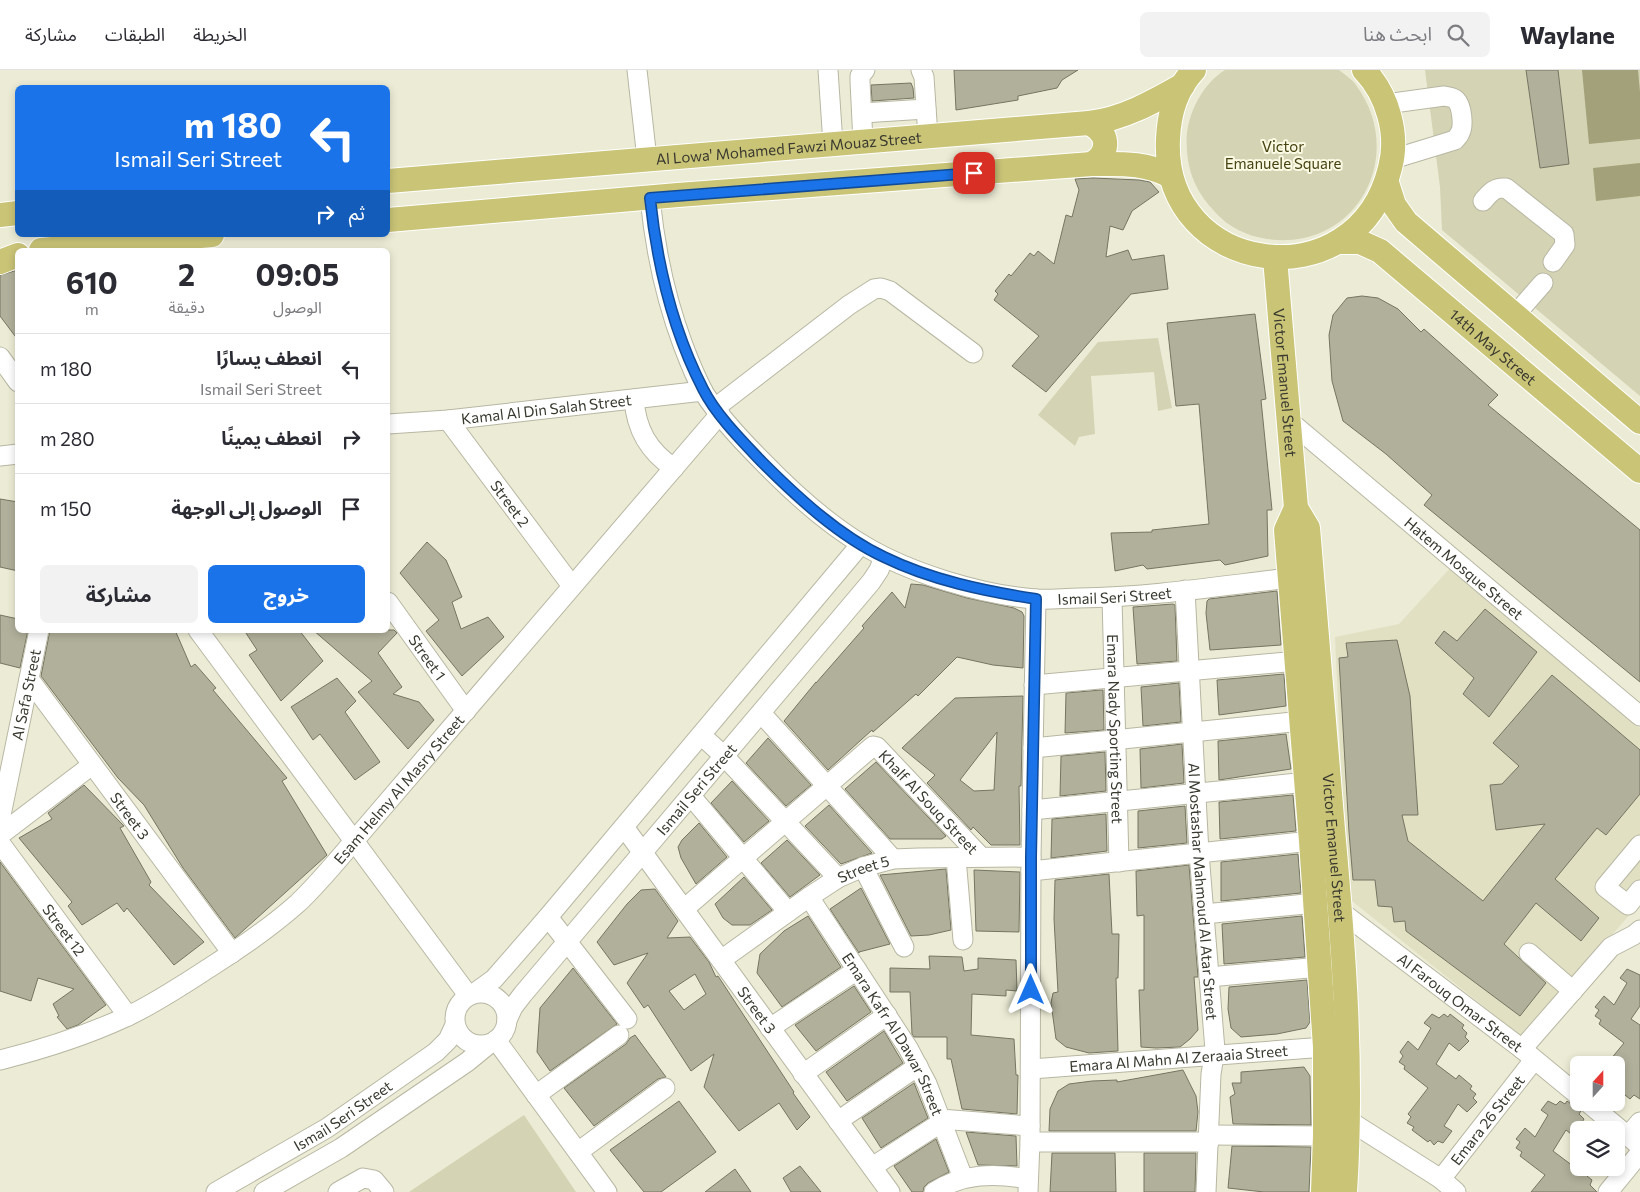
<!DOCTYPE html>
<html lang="ar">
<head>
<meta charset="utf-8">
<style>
	:root { --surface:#fff; --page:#f2f2f3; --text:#2b2b33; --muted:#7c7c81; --line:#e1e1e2; --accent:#1a73e8 }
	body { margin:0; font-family:Commissioner,"Noto Sans Arabic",sans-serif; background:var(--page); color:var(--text); direction:rtl; height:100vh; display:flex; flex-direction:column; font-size:19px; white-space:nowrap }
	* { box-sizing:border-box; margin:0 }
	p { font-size:16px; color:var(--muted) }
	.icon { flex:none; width:28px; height:28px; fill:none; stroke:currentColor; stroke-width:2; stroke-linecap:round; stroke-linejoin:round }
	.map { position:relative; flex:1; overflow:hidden; direction:ltr }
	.drawer { position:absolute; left:15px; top:178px; width:375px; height:385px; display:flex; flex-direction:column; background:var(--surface); border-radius:8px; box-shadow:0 2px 8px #0003; direction:rtl }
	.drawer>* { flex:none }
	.banner { position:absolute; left:15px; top:15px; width:375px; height:152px; border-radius:8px; box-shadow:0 2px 8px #0003; direction:rtl; background:#1a73e8; color:#fff; overflow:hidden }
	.needle { width:32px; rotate:21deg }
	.buttons { position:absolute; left:1570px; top:986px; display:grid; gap:10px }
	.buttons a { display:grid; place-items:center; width:55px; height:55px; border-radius:8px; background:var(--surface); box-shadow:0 2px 8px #0003; font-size:25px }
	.pin { position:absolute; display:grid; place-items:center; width:42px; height:42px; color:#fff; margin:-21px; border-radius:10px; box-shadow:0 2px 8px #0006 }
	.me { position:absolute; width:55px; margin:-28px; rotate:0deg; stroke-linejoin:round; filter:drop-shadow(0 0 4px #0008) }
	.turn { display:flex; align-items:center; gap:18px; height:105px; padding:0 25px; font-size:22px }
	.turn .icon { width:65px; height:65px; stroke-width:2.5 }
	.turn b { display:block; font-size:35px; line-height:42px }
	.then { display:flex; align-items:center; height:48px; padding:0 25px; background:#0003; gap:10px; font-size:19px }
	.eta { display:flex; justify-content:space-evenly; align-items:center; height:85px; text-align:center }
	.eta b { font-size:30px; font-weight:700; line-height:35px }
	.primary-button { display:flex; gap:10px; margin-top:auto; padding:10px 25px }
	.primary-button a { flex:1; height:58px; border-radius:8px; background:var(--accent); color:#fff; font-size:20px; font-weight:700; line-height:58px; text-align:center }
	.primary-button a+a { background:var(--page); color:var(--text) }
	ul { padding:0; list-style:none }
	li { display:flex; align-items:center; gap:15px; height:70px; padding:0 25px; border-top:1px solid var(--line) }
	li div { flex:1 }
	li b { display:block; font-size:19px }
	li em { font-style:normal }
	header { display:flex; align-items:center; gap:30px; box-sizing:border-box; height:70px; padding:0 25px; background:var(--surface); border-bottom:1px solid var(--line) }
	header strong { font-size:24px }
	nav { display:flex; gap:28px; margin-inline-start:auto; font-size:18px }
	.search { width:350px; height:45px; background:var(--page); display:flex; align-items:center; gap:12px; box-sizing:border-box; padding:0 18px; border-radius:8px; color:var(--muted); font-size:19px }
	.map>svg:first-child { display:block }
	.built { fill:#e1e0c3 }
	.green { fill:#d4d3b4 }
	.water { fill:#a3a179 }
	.building { fill:#b0b09b; stroke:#767562; fill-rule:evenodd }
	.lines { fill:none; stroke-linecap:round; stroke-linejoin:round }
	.minor-casing { stroke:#b8b7a3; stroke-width:21 }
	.major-casing { stroke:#fff; stroke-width:26 }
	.minor { stroke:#fff; stroke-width:19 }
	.major { stroke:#cac477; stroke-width:24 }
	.route-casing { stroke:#114b97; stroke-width:12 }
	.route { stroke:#1a73e8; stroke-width:9 }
	.labels { text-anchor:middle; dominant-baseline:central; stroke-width:4; stroke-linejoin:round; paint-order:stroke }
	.park-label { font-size:15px; fill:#464311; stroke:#faf9e3 }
	.street-label { font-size:15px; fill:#393930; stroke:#faf9e3 }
</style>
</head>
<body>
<header>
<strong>Waylane</strong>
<div class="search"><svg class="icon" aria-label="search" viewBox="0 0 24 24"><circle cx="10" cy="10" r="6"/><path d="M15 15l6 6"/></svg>ابحث هنا</div>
<nav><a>الخريطة</a><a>الطبقات</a><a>مشاركة</a></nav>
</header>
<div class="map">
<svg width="1640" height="1122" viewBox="0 0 1640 1122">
	<rect width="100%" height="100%" fill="#ececd6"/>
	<path class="built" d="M1452 496 1640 658V833L1522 967 1347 827 1335 567 1399 554Z"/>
	<path class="green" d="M1225 0H1339C1345 5 1352 9 1356 15 1408 86 1356 182 1267 169 1247 166 1228 157 1215 142 1198 124 1189 106 1187 82 1187 76 1186 69 1187 63 1190 39 1204 13 1225 0Z
		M1425 0H1640V326L1442 160 1440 117Z
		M1158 268 1172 338 1158 341 1154 302 1091 306 1095 364 1079 367 1075 376 1038 345 1098 272Z
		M524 1045 576 1122H409Z"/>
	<path class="water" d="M1582 0H1638L1640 22V69L1589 74Z
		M1640 93V126L1596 131 1593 98Z"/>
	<path class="building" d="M954 0H1078L1062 10 1057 18 1018 26V30L956 40Z
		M1526 0H1558L1569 94 1540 98Z
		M911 13 913 18 914 28 872 31 871 15Z
		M1093 108 1139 110 1150 112 1159 122 1132 141 1123 160 1110 156 1106 187 1128 180 1132 190 1164 185 1168 219 1131 224 1046 322 1012 296 1039 266 994 230 998 224 995 221 1009 204 1011 206 1030 183 1034 186 1038 181 1054 194 1066 145 1072 147 1079 120 1075 109Z
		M18 200V270L0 246V205Z
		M1362 226 1378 228 1398 239 1421 262 1424 259 1498 325 1488 335 1640 460V612L1424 435 1432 425 1386 384 1343 351 1332 311 1329 265 1333 245 1347 228Z
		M1255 244 1266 329 1261 330 1272 440H1267L1268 486 1225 495 1220 490 1147 499 1143 495 1115 501 1111 463 1152 462V460L1209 454 1199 334 1176 336 1167 253Z
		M0 429 18 432V501L0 497Z
		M427 472 446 490 462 527 452 532 461 559 488 547 504 567 462 606 426 561 439 550 400 503Z
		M911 514 923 515 967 528 1014 538 1022 542 1024 546 1023 598 993 595 957 587 918 626 916 624 873 662 872 660 828 700 784 651 816 612V613L864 558 862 556 892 522 905 538Z
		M1277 521 1281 575 1210 580 1206 543 1207 531 1209 529Z
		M1173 534 1175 535 1177 591 1137 594 1133 537Z
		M1485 539 1537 582 1489 647 1463 624 1474 608 1435 573 1444 561 1457 571Z
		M0 545 18 549V560H28L20 598 0 593Z
		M50 560H175L191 597 195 594 216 618 213 620 287 708 282 711 327 785 235 868 183 798 144 735 118 708 41 606Z
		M244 560H299L323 591 281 631 249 585 257 580Z
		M313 560H394L397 563 378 583 402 617 393 624 419 632 434 650 408 679 358 622 372 611Z
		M1397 570 1410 626 1418 745H1402L1408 771 1483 831 1545 754 1496 760 1490 715 1502 714 1519 696 1493 673 1552 605 1640 680V724L1606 765 1597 758 1555 809 1599 848 1581 871 1536 833 1504 874 1546 913 1520 946 1406 861 1405 851 1394 852 1392 837 1378 836 1375 810H1353L1349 762 1339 588 1348 587 1346 573Z
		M1284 604 1286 636 1219 645 1217 610Z
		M337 608 356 631 345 642 380 692 355 710 320 664 313 670 291 637Z
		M1179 613 1181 652 1143 656 1141 617Z
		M1101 620H1103L1104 660 1065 663 1066 623Z
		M1023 626 1021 716H1019L1020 775H991L973 757 971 760 927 713 935 705 902 678 955 628ZM997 662 994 720 974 721 960 710Z
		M1286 664 1291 699 1219 710 1218 671Z
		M768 668 811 715 786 736 746 693Z
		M1182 674 1184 713 1141 718 1140 679Z
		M1105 682 1106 721 1060 726 1061 686Z
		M876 692 946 766 942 769H890L845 719Z
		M732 711 769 751 744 772 711 733Z
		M84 715 124 756 120 758 151 812 149 815 204 872 174 895 127 838 124 842 117 833 82 855 68 836 72 832 19 768 52 749 48 743Z
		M1293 725 1296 761 1220 769 1219 732Z
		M829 735 872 783 841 794 805 756Z
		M1185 736 1187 773 1138 778V741Z
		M1106 744 1107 781 1051 788 1052 749Z
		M699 753 727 787 696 814 681 788 678 777 682 770Z
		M787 770 820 805 790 827 761 793Z
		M1298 784 1301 823 1221 831V792Z
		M0 792 106 935 78 955 67 959 57 947 59 946 53 934 74 919 38 908 31 931 0 921Z
		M1189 795 1198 907H1194L1198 960 1190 969 1180 977 1156 978 1141 977 1139 920H1144V845L1137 846 1136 801Z
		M946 799 951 860 929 865 911 866 880 805Z
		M974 800 1020 802 1019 862 976 861Z
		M1109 804 1112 864H1119L1118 908H1116L1118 981 1089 983 1066 977 1056 969 1051 933 1053 923 1058 922 1054 849 1055 810Z
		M744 807 772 840 750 855H732L723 848 715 834Z
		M861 818 890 874 859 882V883L830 839Z
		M655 819 678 851 667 868 690 867 709 892 716 907 718 906 794 1022 793 1023 810 1047 797 1060 779 1033 739 1061 704 1017 714 984 691 1001 648 935 644 938 627 913 648 883 614 895 597 872 627 834 641 820ZM695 904 706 924 684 940 669 921Z
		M808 846 841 897 782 937 757 903 760 884 784 861Z
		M1302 846 1305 887 1224 894 1222 854Z
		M929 886 962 887 964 901 978 899V888L1016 890 1017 921 1006 920V926L972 924 971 965 1014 969 1016 1005H1018L1017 1044 962 1039 951 989H947V967H914L912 964 910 922H890V898L930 899Z
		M573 898 617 954 550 1001 537 982 540 938Z
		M1627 899 1640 905V936L1631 949 1640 955V1029L1634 1025 1630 1029 1625 1025 1624 1027 1616 1022V995H1606L1624 973 1599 954 1601 950 1595 946 1599 940 1595 937 1604 926 1614 935 1627 913 1620 908Z
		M1307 910 1310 952 1306 958 1277 964 1241 967 1231 958 1228 939 1229 917Z
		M854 916 871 942 816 981 795 955Z
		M1432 944 1439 948 1444 944 1448 947 1450 944 1464 955 1462 958 1467 963 1465 967 1469 971 1459 981 1449 973 1436 994 1456 1009 1459 1005 1472 1016 1470 1019 1476 1024 1473 1028 1477 1032 1467 1042 1458 1034 1444 1056 1452 1061 1443 1073 1438 1071 1434 1075 1430 1070 1428 1072 1412 1060 1414 1057 1407 1053 1411 1047 1408 1044 1428 1018 1404 999 1405 996 1399 992 1403 986 1400 982 1408 971 1418 980 1431 958 1424 953Z
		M884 961 903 993 847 1031 826 1002Z
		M635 965 666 1007 658 1009 594 1056 564 1018 626 974 630 968Z
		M1304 997 1310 1006 1311 1055 1233 1054 1230 1027 1235 1024 1232 1013H1241V1002Z
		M1183 1000 1196 1026 1198 1042 1196 1061H1049L1050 1039 1058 1021 1069 1014 1092 1011 1117 1010V1012Z
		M914 1013 928 1048 881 1078 862 1048Z
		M679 1031 716 1082 661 1122H644L610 1080Z
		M1548 1031 1556 1035 1560 1031 1565 1034 1567 1031 1581 1041 1579 1044 1584 1049 1581 1054 1586 1058 1584 1060H1579V1065L1576 1068 1566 1060 1553 1081 1573 1096 1575 1091 1579 1094V1098H1583L1589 1102 1587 1106 1592 1110 1590 1115 1597 1122H1531L1545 1105 1520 1086 1522 1082 1516 1078 1520 1072 1516 1069 1525 1058 1535 1067 1548 1045 1541 1040Z
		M966 1062 1016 1066 1017 1096 978 1095Z
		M936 1069 949 1102 928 1113 924 1117 923 1122H912L894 1096Z
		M1232 1076 1311 1077 1309 1122H1264L1228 1118Z
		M1052 1083H1115L1116 1122H1050Z
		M1144 1083H1196L1195 1122H1144Z
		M800 1096 821 1122H791L783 1108Z
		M735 1099 751 1122H705Z"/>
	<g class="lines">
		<defs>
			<g id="minor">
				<path d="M637 0 647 89"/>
				<path d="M828 0 833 74"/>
				<path d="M921 0 924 7 928 67"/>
				<path d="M1386 34 1444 26C1448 27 1453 27 1456 30 1462 36 1464 56 1460 63 1459 66 1457 67 1455 70L1393 89"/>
				<path d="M862 43 926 39"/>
				<path d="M863 72 860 11V6L865 0"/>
				<path id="s1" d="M650 128C655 179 665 227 683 275 689 291 696 308 704 323 720 348 742 371 763 392 793 423 826 453 863 475 909 503 982 525 1036 529 1050 530 1065 528 1079 528 1150 527 1220 516 1290 508"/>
				<path d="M1483 131C1490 123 1494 117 1506 118L1564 164 1565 175 1553 192"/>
				<path d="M1515 245 1543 213"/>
				<path d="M0 287 18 312"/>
				<path d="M634 329C636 359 648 381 674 398"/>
				<path d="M715 338 849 235 874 219 881 218 890 221 973 283"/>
				<path id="s2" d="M448 350 572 516"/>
				<path id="s3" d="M1288 350 1640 646"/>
				<path id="s4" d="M388 354 448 350 703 321"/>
				<path d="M0 386 18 384"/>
				<path id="s5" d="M1185 520 1199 783 1215 980 1211 1004 1206 1122"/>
				<path id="s6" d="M1112 528 1119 792"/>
				<path id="s7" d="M388 532 466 641"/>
				<path d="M198 560 468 925"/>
				<path id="s8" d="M29 609 232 883"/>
				<path d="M1034 615 1297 591"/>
				<path d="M761 643 893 789"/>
				<path d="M701 665 724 686 838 808"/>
				<path d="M1033 678 1302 651"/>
				<path d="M691 726 788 842"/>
				<path d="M1032 740 1307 712"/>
				<path id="s9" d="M0 750 39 560"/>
				<path id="s10" d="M624 757 890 1122"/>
				<path d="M0 765 92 695"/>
				<path id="s11" d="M0 773 128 946"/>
				<path d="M1640 775 1605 817 1628 835 1640 820"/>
				<path d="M956 788 963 870"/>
				<path d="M863 797 904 877"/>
				<path d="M1031 801 1311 771"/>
				<path id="s12" d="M809 827 908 978 927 1014 963 1108"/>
				<path id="s13" d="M684 839 873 676 877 677 981 787"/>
				<path id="s14" d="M1340 841 1522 979 1579 1026"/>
				<path d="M1204 844 1316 833"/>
				<path d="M548 847 627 949"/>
				<path d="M1529 883 1573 921"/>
				<path id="s15" d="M721 890 809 827 838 808 863 797 893 789 919 788 1031 787"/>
				<path d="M1209 907 1320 897"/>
				<path d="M476 922 494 909 548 847 861 474"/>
				<circle cx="481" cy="949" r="26"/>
				<path id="s16" d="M507 950 513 937 523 924 871 512 879 500 884 487"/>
				<path d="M770 958 857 900"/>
				<path d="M496 970 607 1122"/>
				<path d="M1522 979 1611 877 1634 865 1640 860"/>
				<path id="s17" d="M0 990C44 979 85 966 126 947 156 933 184 914 212 896 242 877 271 857 298 833 318 814 336 792 354 771L720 344"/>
				<path id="s18" d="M1031 999 1325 977"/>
				<path d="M803 1004 887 945"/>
				<path d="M536 1025 619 965"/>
				<path d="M1587 1032 1640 1076"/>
				<path d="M940 1049 1030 1056"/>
				<path d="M1348 1050 1441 1109 1456 1122"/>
				<path d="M838 1051 918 996"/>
				<path d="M1209 1065 1325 1066"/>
				<path d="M1628 1066 1640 1052"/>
				<path d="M1030 1072H1209"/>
				<path d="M578 1082 665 1018"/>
				<path d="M872 1097 942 1052"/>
				<path id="s19" d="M1441 1109 1534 990"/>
				<path id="s20" d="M216 1122 327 1058 436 982 448 970 455 955"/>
				<path d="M264 1122 341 1078 467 992 489 974"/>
				<path d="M338 1122 363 1108 374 1110 384 1122"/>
				<path d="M934 1122C963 1103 995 1103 1028 1109"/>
				<path d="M1028 1122 1030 1072 1031 787 1036 529"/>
				<path d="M1608 1122 1640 1083"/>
			</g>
			<g id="major">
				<path d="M1194 0C1176 19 1169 44 1168 69 1161 206 1357 234 1390 98 1399 65 1388 25 1364 0"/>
				<path d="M1089 53C1109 63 1111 81 1092 94"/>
				<path id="s21" d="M388 111 1089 53C1123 49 1153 32 1183 15"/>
				<path d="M1387 113 1394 135 1406 152 1640 352"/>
				<path d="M0 145 18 143"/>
				<path d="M388 150 678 125 1092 94C1119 94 1146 92 1170 106"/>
				<path id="s22" d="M1339 172H1360L1380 181 1640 401"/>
				<path d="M41 180 212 165"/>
				<path id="s23" d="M1275 188 1296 438 1308 458C1316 559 1325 659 1333 760 1344 880 1353 1001 1345 1122"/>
				<path d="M0 192 18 185"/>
				<path d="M1296 438 1286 460 1311 771 1325 977V1066L1323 1122"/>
			</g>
		</defs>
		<use href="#minor" class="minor-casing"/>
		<use href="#major" class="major-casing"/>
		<use href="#minor" class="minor"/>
		<use href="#major" class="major"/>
	</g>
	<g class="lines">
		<defs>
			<path id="route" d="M974 103 650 128C657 194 672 259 703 319 716 345 742 371 762 392 797 427 839 466 884 487 931 510 984 521 1036 529L1031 787V920"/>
		</defs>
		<use href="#route" class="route-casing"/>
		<use href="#route" class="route"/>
	</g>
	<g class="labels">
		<g class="park-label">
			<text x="1283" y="76">Victor<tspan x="1283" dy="17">Emanuele Square</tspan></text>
		</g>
		<g class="street-label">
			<text stroke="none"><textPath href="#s21" startOffset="402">Al Lowa' Mohamed Fawzi Mouaz Street</textPath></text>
			<text stroke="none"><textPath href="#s22" startOffset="191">14th May Street</textPath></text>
			<text stroke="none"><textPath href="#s23" startOffset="125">Victor Emanuel Street</textPath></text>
			<text stroke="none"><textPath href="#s4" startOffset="159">Kamal Al Din Salah Street</textPath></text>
			<text stroke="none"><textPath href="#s2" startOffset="104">Street 2</textPath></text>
			<text stroke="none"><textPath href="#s3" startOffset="230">Hatem Mosque Street</textPath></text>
			<text stroke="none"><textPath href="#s1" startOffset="686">Ismail Seri Street</textPath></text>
			<text stroke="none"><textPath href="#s7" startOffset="68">Street 1</textPath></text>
			<text stroke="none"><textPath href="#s9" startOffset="128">Al Safa Street</textPath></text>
			<text stroke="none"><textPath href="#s6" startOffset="131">Emara Nady Sporting Street</textPath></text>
			<text stroke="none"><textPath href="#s17" startOffset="492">Esam Helmy Al Masry Street</textPath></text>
			<text stroke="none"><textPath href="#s16" startOffset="299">Ismail Seri Street</textPath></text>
			<text stroke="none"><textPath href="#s13" startOffset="329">Khalf Al Souq Street</textPath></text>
			<text stroke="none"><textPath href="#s8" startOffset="170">Street 3</textPath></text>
			<text stroke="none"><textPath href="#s23" startOffset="595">Victor Emanuel Street</textPath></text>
			<text stroke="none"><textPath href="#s15" startOffset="170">Street 5</textPath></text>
			<text stroke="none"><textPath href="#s5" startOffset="302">Al Mostashar Mahmoud Al Atar Street</textPath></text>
			<text stroke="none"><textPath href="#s11" startOffset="108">Street 12</textPath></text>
			<text stroke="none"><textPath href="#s14" startOffset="151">Al Farouq Omar Street</textPath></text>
			<text stroke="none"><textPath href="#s10" startOffset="226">Street 3</textPath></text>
			<text stroke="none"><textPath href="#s12" startOffset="161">Emara Kafr Al Dawar Street</textPath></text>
			<text stroke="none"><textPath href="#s18" startOffset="148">Emara Al Mahn Al Zeraaia Street</textPath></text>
			<text stroke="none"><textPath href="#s20" startOffset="148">Ismail Seri Street</textPath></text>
			<text stroke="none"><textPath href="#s19" startOffset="75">Emara 26 Street</textPath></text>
		</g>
	</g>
</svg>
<div class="buttons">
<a><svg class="needle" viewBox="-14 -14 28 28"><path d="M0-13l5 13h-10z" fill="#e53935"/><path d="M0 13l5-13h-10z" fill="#7c7c81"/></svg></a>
<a><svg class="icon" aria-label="layers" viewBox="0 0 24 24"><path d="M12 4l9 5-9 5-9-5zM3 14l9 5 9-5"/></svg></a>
</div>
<div class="pin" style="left:974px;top:103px;background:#d93025"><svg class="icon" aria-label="arrive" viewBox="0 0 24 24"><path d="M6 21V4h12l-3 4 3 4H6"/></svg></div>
<svg class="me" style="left:1031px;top:920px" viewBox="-20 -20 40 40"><path d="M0-17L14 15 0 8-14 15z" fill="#1a73e8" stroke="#fff" stroke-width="4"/></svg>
<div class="banner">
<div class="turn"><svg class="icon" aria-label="left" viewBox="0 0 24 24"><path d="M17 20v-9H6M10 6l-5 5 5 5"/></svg><div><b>180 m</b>Ismail Seri Street</div></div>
<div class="then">ثم<svg class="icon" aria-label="right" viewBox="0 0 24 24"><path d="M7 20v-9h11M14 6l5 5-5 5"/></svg></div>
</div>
<section class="drawer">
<div class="eta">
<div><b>09:05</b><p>الوصول</p></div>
<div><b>2</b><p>دقيقة</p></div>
<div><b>610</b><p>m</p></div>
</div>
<ul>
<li><svg class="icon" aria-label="left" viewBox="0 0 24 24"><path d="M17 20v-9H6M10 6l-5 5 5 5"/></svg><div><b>انعطف يسارًا</b><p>Ismail Seri Street</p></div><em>180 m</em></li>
<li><svg class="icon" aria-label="right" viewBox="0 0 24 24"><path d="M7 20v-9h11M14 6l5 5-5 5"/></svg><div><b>انعطف يمينًا</b></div><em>280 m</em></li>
<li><svg class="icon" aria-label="arrive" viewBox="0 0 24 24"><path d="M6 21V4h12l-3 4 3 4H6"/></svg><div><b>الوصول إلى الوجهة</b></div><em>150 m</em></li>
</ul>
<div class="primary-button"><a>خروج</a><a>مشاركة</a></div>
</section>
</div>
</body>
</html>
